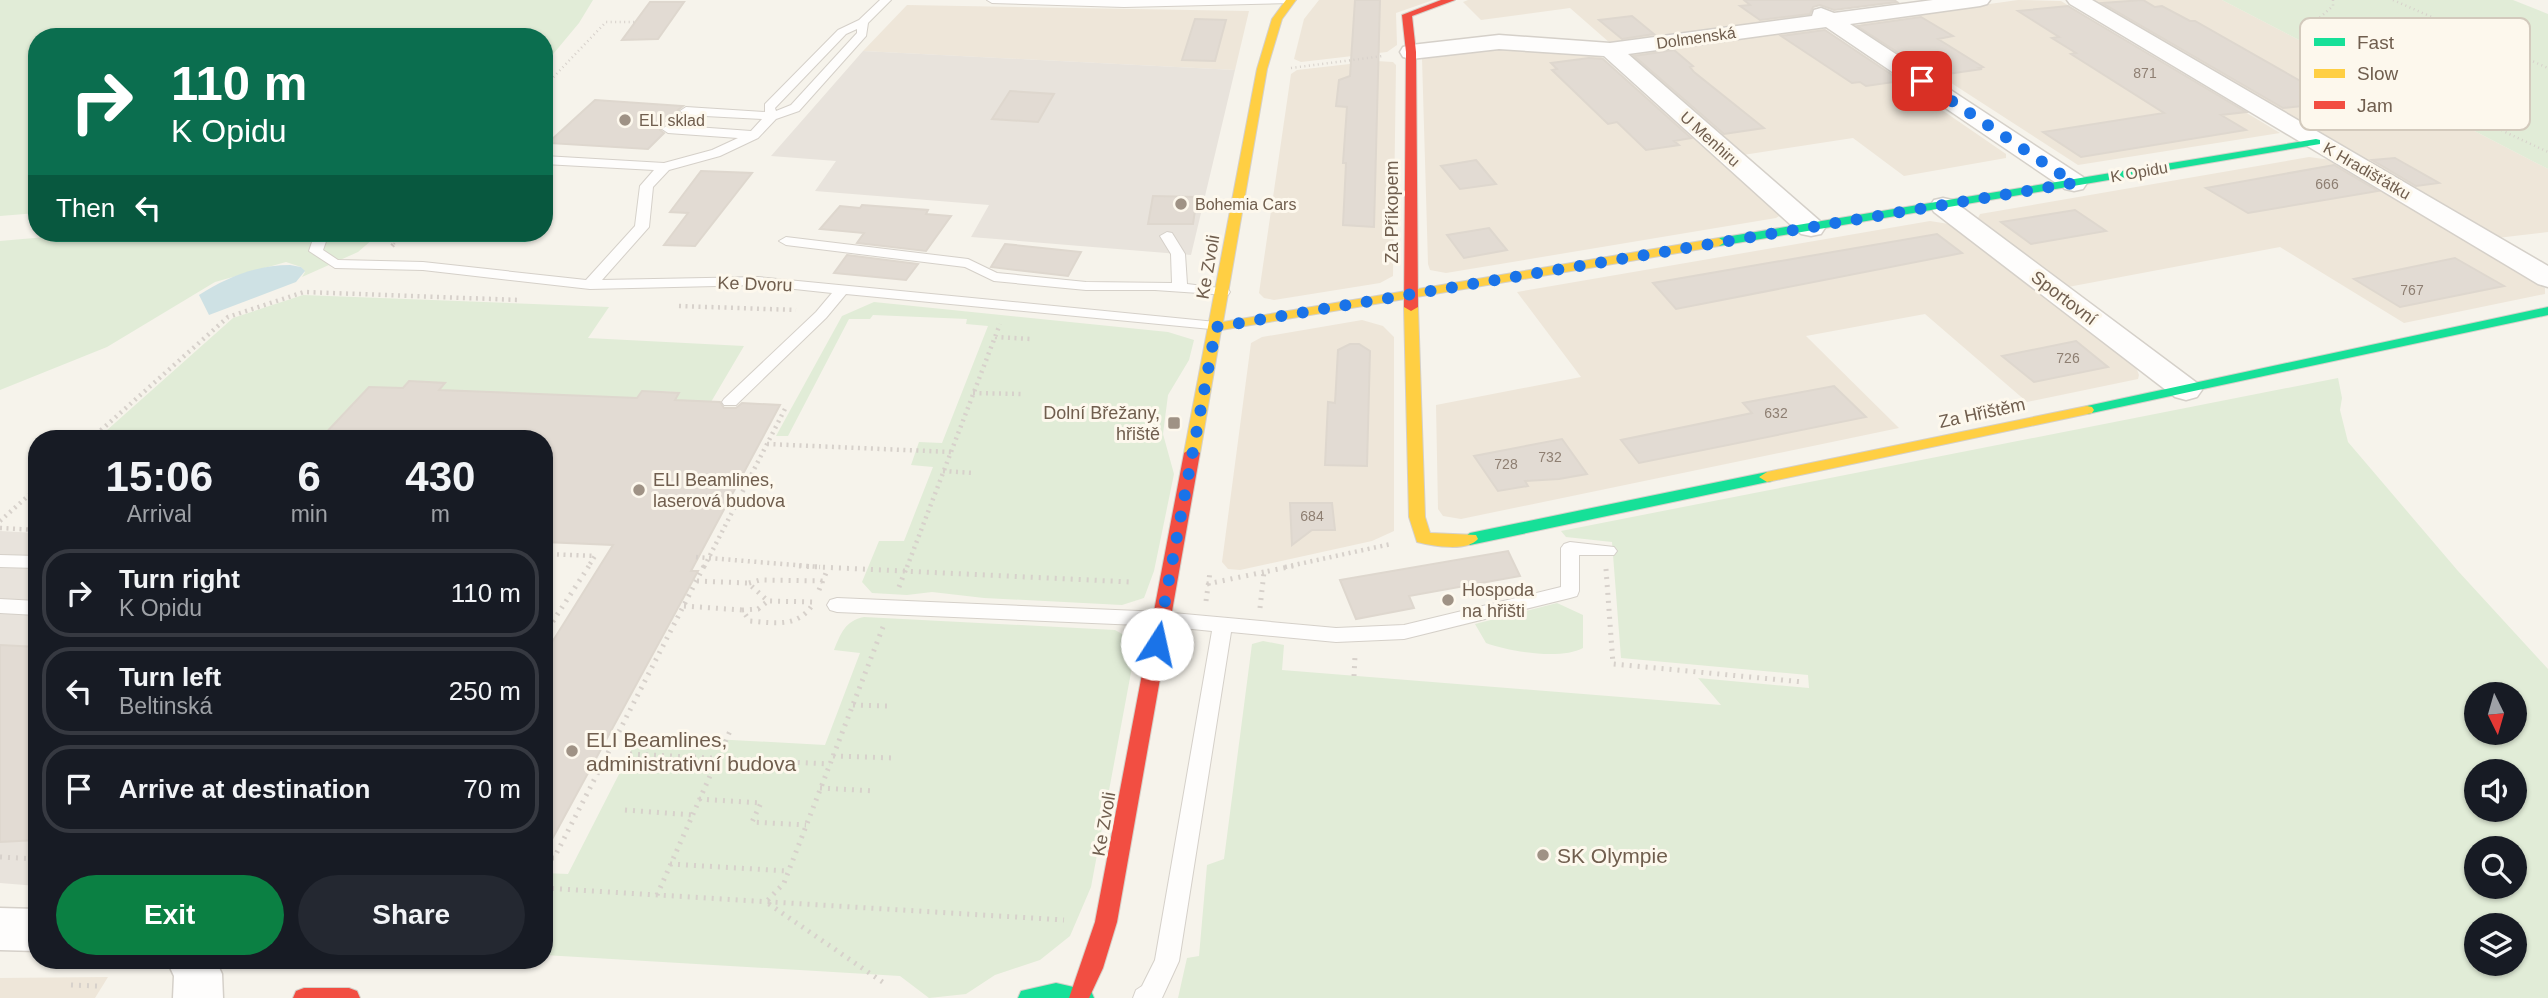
<!DOCTYPE html>
<html lang="en">
<head>
<meta charset="utf-8">
<style>
	:root { --surface:#171b24; --page:#242831; --text:#f1f3f6; --muted:#9ea1a6; --line:#363941; --accent:#0b8043 }
	body { margin:0; font-family:Helvetica,sans-serif; background:var(--page); color:var(--text); height:100vh; display:flex; flex-direction:column; font-size:26px; white-space:nowrap }
	* { box-sizing:border-box; margin:0 }
	p { font-size:23px; color:var(--muted) }
	.icon { flex:none; width:38px; height:38px; fill:none; stroke:currentColor; stroke-width:2; stroke-linecap:round; stroke-linejoin:round }
	.map { position:relative; flex:1; overflow:hidden }
	.details { position:absolute; left:28px; top:430px; width:525px; height:539px; display:flex; flex-direction:column; background:var(--surface); border-radius:28px; box-shadow:0 2px 5px #0004 }
	.details>* { flex:none }
	.banner { position:absolute; left:28px; top:28px; width:525px; height:214px; border-radius:28px; box-shadow:0 2px 5px #0004; background:#0b6e4f; color:#fff; overflow:hidden }
	.needle { width:46px; rotate:175deg }
	.fabs { position:absolute; left:2464px; top:682px; display:grid; gap:14px }
	.fabs a { display:grid; place-items:center; width:63px; height:63px; border-radius:50%; background:var(--surface); box-shadow:0 2px 5px #0004; font-size:35px }
	.pin { position:absolute; display:grid; place-items:center; width:60px; height:60px; color:#fff; margin:-30px; border-radius:14px; box-shadow:0 4px 10px #0006 }
	.me { position:absolute; width:77px; margin:-38px; rotate:10deg; stroke-linejoin:round; filter:drop-shadow(0 0 5px #0008) }
	.turn { display:flex; align-items:center; gap:24px; height:147px; padding:0 28px; font-size:32px }
	.turn .icon { width:91px; height:91px; stroke-width:2.5 }
	.turn b { display:block; font-size:49px; line-height:60px }
	.then { display:flex; align-items:center; height:66px; padding:0 28px; background:#0003; gap:14px; font-size:26px }
	.eta { display:flex; justify-content:space-evenly; align-items:center; height:119px; text-align:center }
	.eta b { font-size:42px; font-weight:600; line-height:49px }
	.primary-button { display:flex; gap:14px; margin-top:auto; padding:14px 28px }
	.primary-button a { flex:1; height:80px; border-radius:42px; background:var(--accent); color:#fff; font-size:28px; font-weight:600; line-height:80px; text-align:center }
	.primary-button a+a { background:var(--page); color:var(--text) }
	ul { padding:0; list-style:none }
	li { display:flex; align-items:center; gap:21px; height:88px; margin:0 14px 10px; padding:0 14px; border:4px solid var(--line); border-radius:28px }
	li div { flex:1 }
	li b { display:block; font-size:26px }
	li em { font-style:normal }
	.map>svg:first-child { display:block }
	.residential { fill:#eee6d9 }
	.industrial { fill:#e8e3dc }
	.green { fill:#e1ecd7; fill-rule:evenodd }
	.water { fill:#cee1e4 }
	.building { fill:#e2dbd3; stroke:#ded7ce; stroke-width:2 }
	.lines { fill:none; stroke-linecap:round; stroke-linejoin:round }
	.lane-casing { stroke:#d5d0c9; stroke-width:2 }
	.street-casing { stroke:#d5d0c9; stroke-width:3 }
	.fast-casing { stroke:#d5d0c9; stroke-width:2 }
	.slow-casing { stroke:#d5d0c9; stroke-width:2 }
	.jam-casing { stroke:#d5d0c9; stroke-width:2 }
	.path-far2 { stroke:#d7d1cb; stroke-width:2.5; stroke-dasharray:1 3.5; stroke-linecap:butt }
	.path-far1 { stroke:#d7d1cb; stroke-width:4.5; stroke-dasharray:2 4.5; stroke-linecap:butt }
	.path { stroke:#d7d1cb; stroke-width:5; stroke-dasharray:2 6; stroke-linecap:butt }
	.lane { fill:#fefdfc; fill-rule:evenodd }
	.street { fill:#fefdfc; fill-rule:evenodd }
	.fast { fill:#16e098; fill-rule:evenodd }
	.slow { fill:#ffcf43; fill-rule:evenodd }
	.jam { fill:#f24e42; fill-rule:evenodd }
	.route { stroke:#1a73e8; stroke-width:12; stroke-dasharray:0 21.6 }
	.poi-dot { fill:#9f9285; stroke:#fdf8ed; stroke-width:2.5 }
	.labels { text-anchor:middle; dominant-baseline:central; stroke-width:6; stroke-linejoin:round; paint-order:stroke }
	.number-label { font-size:14px; fill:#8e7f72 }
	.far-street-label { font-size:16px; fill:#705e4e; stroke:#fdf8ed }
	.far-poi-label { font-size:16px; fill:#705e4e; stroke:#fdf8ed; text-anchor:start }
	.street-label { font-size:18px; fill:#705e4e; stroke:#fdf8ed }
	.poi-label { font-size:18px; fill:#705e4e; stroke:#fdf8ed; text-anchor:start }
	.near-poi-label { font-size:21px; fill:#705e4e; stroke:#fdf8ed; text-anchor:start }
	.key { fill:#fdf8ed; stroke:#d3cabd; stroke-width:2 }
	.key-label { font-size:19px; fill:#705e4e }
</style>
</head>
<body>
<div class="map">
<svg width="2548" height="998" viewBox="0 0 2548 998">
	<rect width="100%" height="100%" fill="#f6f3eb"/>
	<path class="residential" d="M1319 0H1433L1396 13 1397 45 1387 52 1301 62 1294 59 1304 19Z
		M1468 0H1781L1802 15 1797 19 1610 43 1570 8 1481 20 1463 2Z
		M2018 0 2061 1 2280 133 2078 165 1860 24 1861 22Z
		M2088 0H2222L2548 169V232L2497 238Z
		M907 5 1249 11 1235 70 863 51Z
		M1816 28 1824 29 2006 154V158L1904 176 1853 138 1743 155 1628 55 1633 52Z
		M1482 48 1592 53 1600 56 1781 215 1776 218 1446 273 1430 270 1428 264 1422 58Z
		M1376 61 1393 62 1396 65 1393 276 1380 283 1274 300 1264 298 1259 293 1291 74 1297 70Z
		M2309 157 2331 160 2545 288V294L2404 323 2280 247 2068 287 1978 218 1980 214Z
		M1930 221 1949 224 2136 367 2139 375 2138 379 2027 402 1925 314 1806 336 1899 428 1461 519 1443 516 1438 509 1436 405 1581 377 1517 292Z
		M1362 320 1383 326 1394 337V531L1372 541 1240 570 1228 569 1222 562 1251 343 1262 337Z
		M108 977 95 998H0V978Z"/>
	<path class="industrial" d="M863 51 1235 70 1191 255 971 237 989 205 815 191 836 161 771 156Z
		M0 531 37 533V886L0 883Z"/>
	<path class="green" d="M0 0H593L579 23 544 65V37H37V213L0 216Z
		M2222 0H2513L2548 14V169Z
		M91 233H380L358 252 302 277 305 272 301 267 286 262 215 282 107 347 0 390V241Z
		M303 295 609 307 588 338 744 346 711 402 675 400 679 392 642 391 637 398 439 390 445 383 409 381 403 388 369 387 320 439H97L233 318Z
		M874 302 1168 332 1194 340 1189 360 1168 395 1163 434 1174 474 1154 571 1144 598 1122 605 984 598 932 592 907 595 872 593 862 582 879 541H904L933 467 911 465 919 442 942 443 988 326 966 324 967 319 873 315 870 319H849L788 436H776L842 316Z
		M2338 378 2342 398 2340 410 2348 442 2458 571 2548 669V998H1178L1187 958 1199 956 1207 865 1224 859 1252 644 1263 641 1284 645 1282 670 1721 705 1698 678 1809 688 1808 675 1621 658 1612 542 1566 537 1561 531ZM2476 695H2515V733H2476ZM2476 772H2515V810H2476ZM2476 849H2515V887H2476ZM2476 926H2515V964H2476Z
		M1557 603 1583 615V648C1561 660 1511 652 1486 643L1475 624Z
		M864 617 1115 630 1131 639 1135 651 1091 887 1070 936 1040 960 995 975 966 994 929 998 900 976 544 955V873L568 874 639 735 825 745 860 653 834 650C841 633 845 621 864 617Z"/>
	<path class="water" d="M290 265 301 267 305 271 296 282 209 315 199 295C227 277 257 265 290 265Z"/>
	<path class="building" d="M1355 0H1380L1374 227 1343 225 1346 163H1343L1347 107 1336 106 1339 80 1350 76Z
		M1744 0H1894L1897 2 1834 10 1820 5 1813 7 1810 14 1760 20 1740 6 1750 5Z
		M2143 0 2155 7 2162 6 2190 21H2195L2332 99 2324 100 2330 103 2283 108 2102 3Z
		M650 2H684L658 39 622 40Z
		M2068 6 2246 112 2221 115 2246 130 2081 157 2043 132 2164 113 2071 54 2076 53 2052 38 2059 37 2018 11Z
		M1632 16 1654 34 1622 39 1599 20Z
		M1921 17 1953 36 1938 39 1983 67 1979 68 1982 69 1934 76 1857 26Z
		M1195 19 1226 20 1215 61 1182 60Z
		M1825 30 1901 81 1866 86 1860 82 1852 83 1781 36Z
		M1674 50 1693 66 1690 67 1694 72 1764 128 1724 134 1634 56Z
		M1589 58 1603 59 1691 138 1674 141 1679 145 1646 150 1617 122 1608 124 1552 70 1557 69 1551 63Z
		M1010 91 1054 94 1038 122 992 119Z
		M595 100 683 106 678 110 681 115 674 123H667L661 127 660 130 664 133 648 149 548 143Z
		M2395 158 2439 183 2416 186 2372 160Z
		M1476 160 1496 184 1460 189 1441 166Z
		M2334 165 2378 191 2248 213 2206 188Z
		M701 171 752 173 695 246 664 245 688 213 670 212Z
		M1153 196 1197 197 1193 224H1148Z
		M862 205 928 210 926 214 951 216 926 251 857 243 864 233 820 229 840 206 860 208Z
		M2075 210 2106 231 2031 244 2001 222Z
		M1489 228 1507 250 1464 258 1447 235Z
		M1937 234 1962 253 1676 309 1653 283Z
		M1005 244 1081 252 1068 276 991 267Z
		M847 255 918 264 906 280 834 273Z
		M2455 258 2504 286 2400 307 2354 279Z
		M2076 341 2108 367 2034 382 2002 356Z
		M1350 344H1359L1370 351 1367 466 1325 465 1328 402 1335 403 1338 350Z
		M409 381 445 383 439 390 637 398 642 391 679 393 675 400 720 402 724 408H736L742 403 780 405 691 571H698L544 854V655L613 545 544 542V439H320L369 387 403 388Z
		M1834 386 1866 417 1639 463 1621 440 1752 413 1743 403Z
		M1562 439 1587 474 1559 479 1525 481 1528 486 1498 491 1474 456Z
		M1290 503H1332L1335 530H1312L1292 545Z
		M1508 551 1520 576 1409 596 1414 608 1356 619 1340 580Z
		M0 645 37 647V840L0 842Z"/>
	<g class="lines">
		<defs>
			<path id="lane" d="M880 0H891L868 23 866 36 799 111 776 119 758 138 720 156 669 170 653 187 649 227 602 280 758 277 1216 322 1224 327 1221 330 846 294 826 318 736 405H724L722 402 724 399 816 312 832 293 758 285 590 289 423 270 335 268 309 251 315 233H329L323 250 338 260 423 262 586 280 635 226 640 186 654 170 544 164V156L664 163 712 150 738 138 668 133 662 129 668 125 751 131 762 119 686 115 680 111 686 107 765 112V104L838 30 859 20ZM857 29V33L791 105 776 111 775 108 846 34Z
				M987 0H1296L1291 3 1124 7 992 3Z
				M1167 232 1172 233 1185 254 1187 284 1228 289 1230 292 1228 295 1155 290H1086L994 281 965 267 786 245 779 241 786 237 968 259 997 273 1086 282 1172 283 1171 254 1160 236Z
				M1570 542 1614 547 1617 551 1614 555H1579V591L1577 596 1570 598 1404 639 1336 642 1231 632 1179 961 1162 998H1133L1136 990 1142 986 1155 960 1212 631 1162 626 837 612 830 610 827 605 830 600 837 598 1162 612 1336 628 1404 625 1561 587V548L1564 544Z
				M0 555 37 556V568L0 567Z
				M0 599 37 601V615L0 613Z"/>
			<path id="street" d="M1933 0H1990L1987 4 1980 6 1850 24 2083 177 2087 183 2083 189 2074 191 2065 189 1826 27 1628 54 1821 222 1825 228 1821 234 1811 236 1801 234 1604 56 1499 49 1411 59 1403 57 1400 52 1403 47 1411 45 1499 35 1610 43 1812 16 1814 10 1821 8 1834 13Z
				M2067 0H2092L2548 266V287L2538 284 2070 4Z
				M1943 198 1952 200 2197 383 2202 390 2197 397 2186 400 2175 397 1934 212 1930 206 1934 200Z
				M0 908 37 909V951L0 950Z
				M167 961H216L222 974 223 998H173L174 976Z"/>
			<path id="fast" d="M2316 139 2320 140V144L1719 246 1713 242 1719 238Z
				M2548 307V315L2087 414 2080 410 2087 406Z
				M1767 472 1775 477 1772 481 1470 545 1462 539 1470 533Z
				M1056 983 1091 991 1094 998H1018L1021 991Z"/>
			<path id="slow" d="M1286 0H1296L1282 19 1267 69 1223 322 1719 238 1725 242 1719 246 1221 330 1200 453 1197 456H1187L1184 453 1257 69 1272 19Z
				M1411 303 1418 307 1425 517 1430 533 1476 535 1478 539C1467 552 1433 546 1417 542L1409 517 1404 307Z
				M2087 406 2092 407 2094 410 2092 413 1767 482 1759 477 1767 472Z"/>
			<path id="jam" d="M1441 0H1455L1412 16 1416 52 1418 307 1411 311 1404 307 1406 52 1402 15Z
				M1192 448 1200 453 1117 922 1103 968 1089 998H1069L1095 922 1184 453Z
				M304 988H349L357 991 360 998H293L296 991Z"/>
		</defs>
		<use href="#lane" class="lane-casing"/>
		<use href="#street" class="street-casing"/>
		<use href="#fast" class="fast-casing"/>
		<use href="#slow" class="slow-casing"/>
		<use href="#jam" class="jam-casing"/>
		<path class="path-far2" d="M2333 0V6L2310 26 2313 32 2402 68 2505 132 2548 152
			M2393 0 2548 68
			M1291 68 1383 56
			M544 87 606 22H635
			M394 244 404 233"/>
		<path class="path-far1" d="M392 246 396 242
			M679 306 796 310
			M995 337 1030 339
			M973 393 1023 394
			M91 439 228 317 304 292 520 300
			M767 444 951 452
			M943 471 973 473
			M0 521 37 488
			M0 528 37 530
			M544 554 595 556 588 567
			M696 557 820 567
			M704 567 787 405
			M907 567 1000 324
			M1285 567 1391 544"/>
		<path class="path" d="M799 566 1131 582
			M1606 569 1613 664 1803 682
			M697 581 748 583 768 601 814 602
			M749 583 760 580 823 581
			M1207 584 1264 572
			M899 587 907 566
			M819 590 828 568
			M1206 601 1210 572
			M684 606 742 610 750 621C775 623 798 628 813 604
			M1260 608 1264 572 1293 566
			M742 610 758 609 768 601
			M883 627 784 883 766 902 884 983
			M544 635 589 566
			M1354 676 1355 656
			M853 705 889 706
			M630 754 830 764
			M833 756 894 758
			M820 788 875 791
			M699 799 761 803 752 822 806 825
			M625 810 693 815
			M0 857 37 859
			M544 858H554L704 566
			M670 864 788 871
			M544 888 1064 920
			M657 895 730 731
			M71 985 97 986"/>
		<use href="#lane" class="lane"/>
		<use href="#street" class="street"/>
		<use href="#fast" class="fast"/>
		<use href="#slow" class="slow"/>
		<use href="#jam" class="jam"/>
	</g>
	<g class="lines">
		<path class="route" d="M1157 644 1216 327 2074 183 1922 81"/>
	</g>
	<g class="poi-dot">
		<circle cx="625" cy="120" r="7"/>
		<circle cx="1181" cy="204" r="7"/>
		<rect x="1167" y="416" width="14" height="14" rx="3.5"/>
		<circle cx="639" cy="490" r="7"/>
		<circle cx="1448" cy="600" r="7"/>
		<circle cx="572" cy="751" r="7"/>
		<circle cx="1543" cy="855" r="7"/>
	</g>
	<g class="labels">
		<g class="number-label">
			<text x="2145" y="73">871</text>
			<text x="2327" y="184">666</text>
			<text x="2412" y="290">767</text>
			<text x="2068" y="358">726</text>
			<text x="1776" y="413">632</text>
			<text x="1550" y="457">732</text>
			<text x="1506" y="464">728</text>
			<text x="1312" y="516">684</text>
		</g>
		<g class="far-street-label">
			<text transform="translate(1696 38) rotate(-8)">Dolmenská</text>
			<text transform="translate(1710 139) rotate(42)">U Menhiru</text>
			<text transform="translate(2367 171) rotate(30)">K Hradišťátku</text>
			<text transform="translate(2139 172) rotate(-10)">K Opidu</text>
		</g>
		<g class="far-poi-label">
			<text x="639" y="120">ELI sklad</text>
			<text x="1195" y="204">Bohemia Cars</text>
		</g>
		<g class="street-label">
			<text transform="translate(1392 212) rotate(-90)">Za Příkopem</text>
			<text transform="translate(1208 267) rotate(-80)">Ke Zvoli</text>
			<text transform="translate(755 284) rotate(2)">Ke Dvoru</text>
			<text transform="translate(2064 298) rotate(37)">Sportovní</text>
			<text transform="translate(1982 413) rotate(-12)">Za Hřištěm</text>
			<text transform="translate(1104 824) rotate(-80)">Ke Zvoli</text>
		</g>
		<g class="poi-label">
			<text x="1160" y="413" text-anchor="end">Dolní Břežany,<tspan x="1160" dy="21">hřiště</tspan></text>
			<text x="653" y="480">ELI Beamlines,<tspan x="653" dy="21">laserová budova</tspan></text>
			<text x="1462" y="590">Hospoda<tspan x="1462" dy="21">na hřišti</tspan></text>
		</g>
		<g class="near-poi-label">
			<text x="586" y="739">ELI Beamlines,<tspan x="586" dy="24">administrativní budova</tspan></text>
			<text x="1557" y="855">SK Olympie</text>
		</g>
	</g>
	<rect x="2300" y="18" width="230" height="112" rx="10" class="key"/>
	<rect x="2314" y="38" width="31" height="8" fill="#16e098"/>
	<rect x="2314" y="69" width="31" height="9" fill="#ffcf43"/>
	<rect x="2314" y="101" width="31" height="8" fill="#f24e42"/>
	<g class="key-label">
		<text x="2357" y="49">Fast</text>
		<text x="2357" y="80">Slow</text>
		<text x="2357" y="112">Jam</text>
	</g>
</svg>
<div class="fabs">
<a><svg class="needle" viewBox="-14 -14 28 28"><path d="M0-13l5 13h-10z" fill="#e53935"/><path d="M0 13l5-13h-10z" fill="#9ea1a6"/></svg></a>
<a><svg class="icon" aria-label="sound" viewBox="0 0 24 24"><path d="M4 9h4l5-4v14l-5-4H4zM17 9q2 3 0 6"/></svg></a>
<a><svg class="icon" aria-label="search" viewBox="0 0 24 24"><circle cx="10" cy="10" r="6"/><path d="M15 15l6 6"/></svg></a>
<a><svg class="icon" aria-label="layers" viewBox="0 0 24 24"><path d="M12 4l9 5-9 5-9-5zM3 14l9 5 9-5"/></svg></a>
</div>
<div class="pin" style="left:1922px;top:81px;background:#d93025"><svg class="icon" aria-label="arrive" viewBox="0 0 24 24"><path d="M6 21V4h12l-3 4 3 4H6"/></svg></div>
<svg class="me" style="left:1157px;top:644px" viewBox="-20 -20 40 40"><circle r="19" fill="#fff"/><path d="M0-13L10 11 0 6-10 11z" fill="#1a73e8"/></svg>
<div class="banner">
<div class="turn"><svg class="icon" aria-label="right" viewBox="0 0 24 24"><path d="M7 20v-9h11M14 6l5 5-5 5"/></svg><div><b>110 m</b>K Opidu</div></div>
<div class="then">Then<svg class="icon" aria-label="left" viewBox="0 0 24 24"><path d="M17 20v-9H6M10 6l-5 5 5 5"/></svg></div>
</div>
<section class="details">
<div class="eta">
<div><b>15:06</b><p>Arrival</p></div>
<div><b>6</b><p>min</p></div>
<div><b>430</b><p>m</p></div>
</div>
<ul>
<li><svg class="icon" aria-label="right" viewBox="0 0 24 24"><path d="M7 20v-9h11M14 6l5 5-5 5"/></svg><div><b>Turn right</b><p>K Opidu</p></div><em>110 m</em></li>
<li><svg class="icon" aria-label="left" viewBox="0 0 24 24"><path d="M17 20v-9H6M10 6l-5 5 5 5"/></svg><div><b>Turn left</b><p>Beltinská</p></div><em>250 m</em></li>
<li><svg class="icon" aria-label="arrive" viewBox="0 0 24 24"><path d="M6 21V4h12l-3 4 3 4H6"/></svg><div><b>Arrive at destination</b></div><em>70 m</em></li>
</ul>
<div class="primary-button"><a>Exit</a><a>Share</a></div>
</section>
</div>
</body>
</html>
